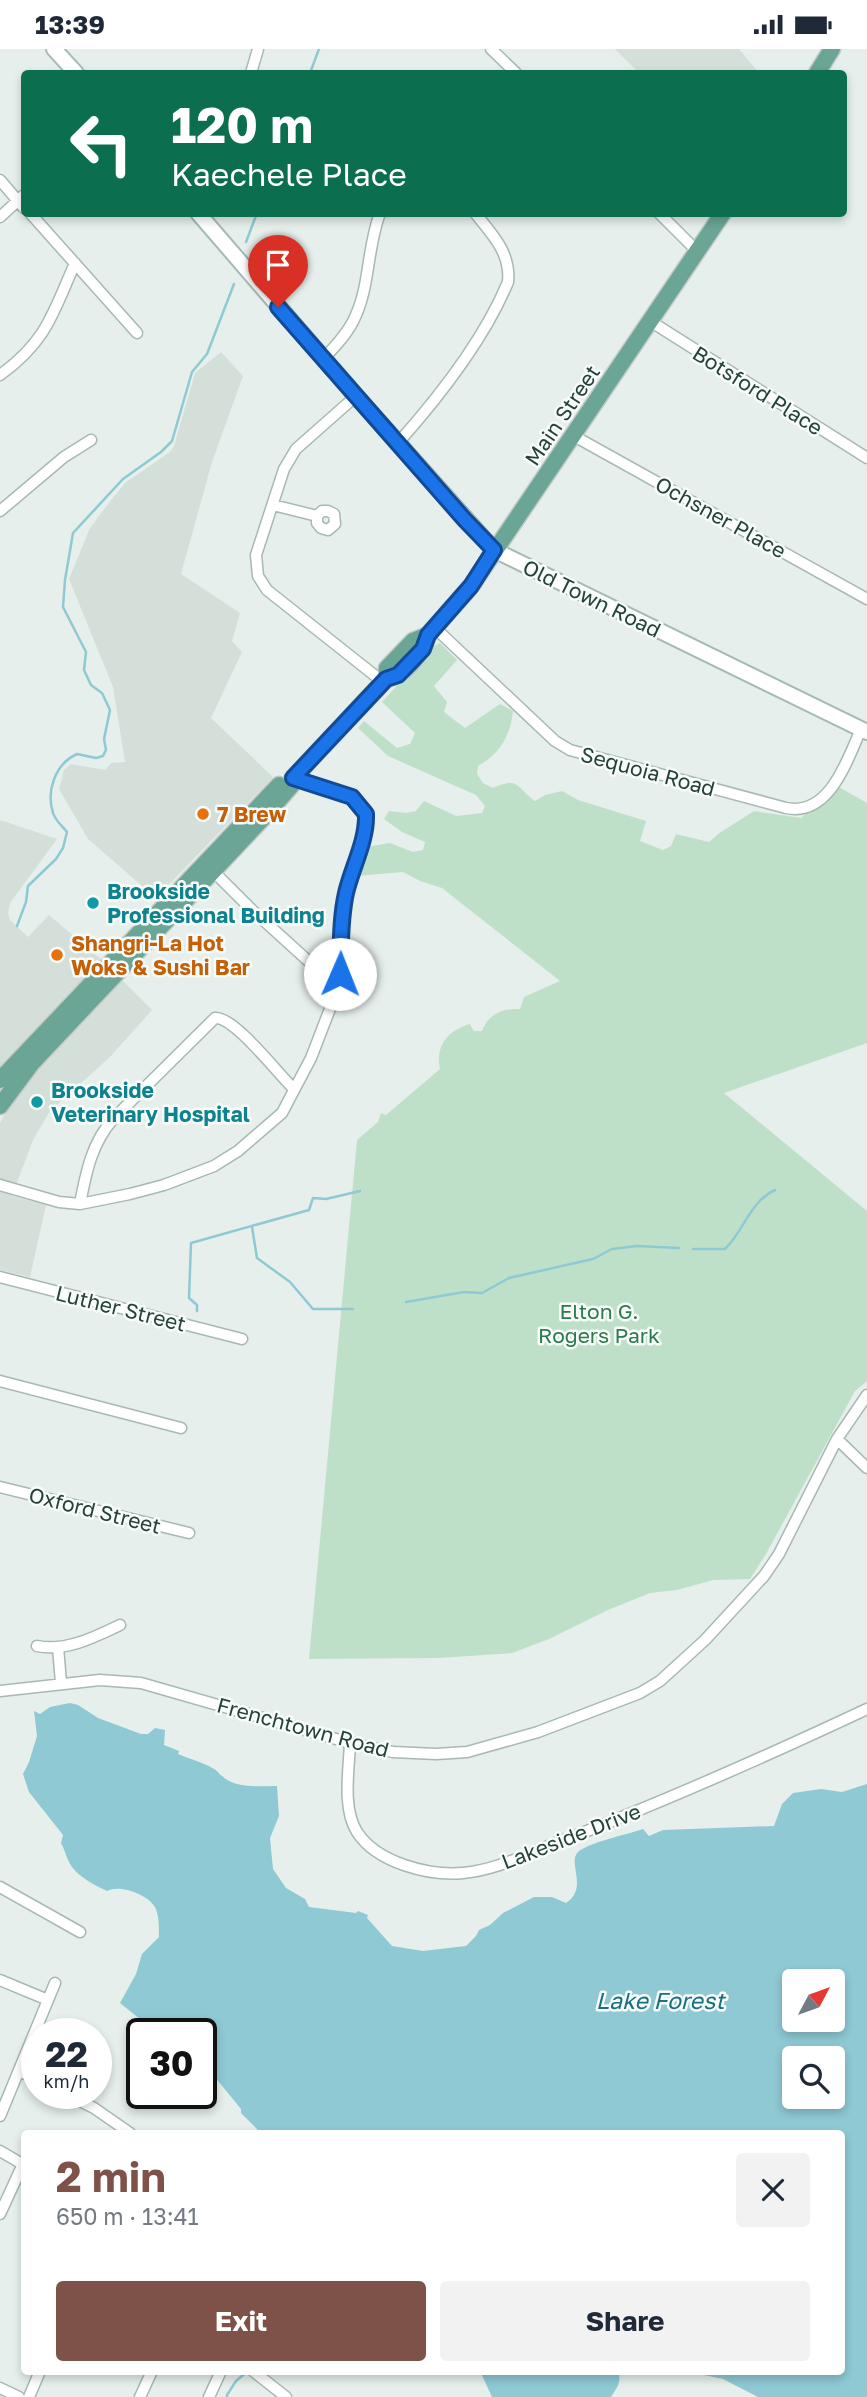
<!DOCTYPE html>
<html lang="en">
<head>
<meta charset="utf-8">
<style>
	:root { --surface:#fff; --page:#f2f2f3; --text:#1f2937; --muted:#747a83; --accent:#7f5249 }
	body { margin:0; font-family:"Golos Text",sans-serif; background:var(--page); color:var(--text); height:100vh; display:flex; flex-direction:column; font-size:26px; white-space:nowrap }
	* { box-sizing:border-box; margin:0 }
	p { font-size:23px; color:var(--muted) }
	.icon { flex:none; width:38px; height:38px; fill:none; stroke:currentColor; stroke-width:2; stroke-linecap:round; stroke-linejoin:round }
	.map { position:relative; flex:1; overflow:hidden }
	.panel { position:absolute; left:21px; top:2081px; width:824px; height:245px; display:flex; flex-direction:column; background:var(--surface); border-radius:7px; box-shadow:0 4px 10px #0003 }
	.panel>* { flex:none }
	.guide { position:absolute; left:21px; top:21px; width:826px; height:147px; border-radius:7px; box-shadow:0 4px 10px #0003; background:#0b6e4f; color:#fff; overflow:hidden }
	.needle { width:46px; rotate:49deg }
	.controls { position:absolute; left:782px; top:1920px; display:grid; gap:14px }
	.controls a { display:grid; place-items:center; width:63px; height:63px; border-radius:7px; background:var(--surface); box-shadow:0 4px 10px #0003; font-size:35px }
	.speed { position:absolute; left:21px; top:1969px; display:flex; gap:14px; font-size:35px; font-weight:700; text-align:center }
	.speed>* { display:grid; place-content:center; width:91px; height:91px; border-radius:50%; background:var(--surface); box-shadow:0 4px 10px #0003; line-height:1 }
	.speed small { font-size:18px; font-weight:400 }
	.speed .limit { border:4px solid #111; border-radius:10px; background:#fff; color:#111 }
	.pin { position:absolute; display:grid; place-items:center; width:60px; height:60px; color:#fff; margin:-72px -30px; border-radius:50% 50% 50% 0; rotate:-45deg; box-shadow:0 0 7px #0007 }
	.pin .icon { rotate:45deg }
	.me { position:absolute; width:77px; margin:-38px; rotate:1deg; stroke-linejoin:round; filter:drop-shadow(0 0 5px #0008) }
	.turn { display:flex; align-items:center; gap:24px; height:147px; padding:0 35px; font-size:32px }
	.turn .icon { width:91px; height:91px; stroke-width:2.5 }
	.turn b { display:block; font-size:49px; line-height:60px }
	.round { display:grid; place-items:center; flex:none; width:74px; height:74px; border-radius:7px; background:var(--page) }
	.head { display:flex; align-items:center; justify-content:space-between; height:119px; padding:0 35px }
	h1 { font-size:42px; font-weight:700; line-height:52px; color:var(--accent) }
	.action { display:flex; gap:14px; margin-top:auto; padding:14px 35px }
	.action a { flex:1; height:80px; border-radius:7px; background:var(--accent); color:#fff; font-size:28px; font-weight:700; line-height:80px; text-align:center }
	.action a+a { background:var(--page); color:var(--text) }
	.status { display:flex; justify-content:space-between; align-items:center; height:49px; padding:0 35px; background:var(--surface); direction:ltr }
	.status svg { height:19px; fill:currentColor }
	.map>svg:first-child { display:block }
	.built { fill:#d4dfda }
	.green { fill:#bfe0c8 }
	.water { fill:#8ec9d4; fill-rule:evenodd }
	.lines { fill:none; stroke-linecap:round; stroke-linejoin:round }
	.stream { stroke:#8ec9d4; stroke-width:2.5 }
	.street-casing { stroke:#a8b8b2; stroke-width:13 }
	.secondary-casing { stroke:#a4bbb3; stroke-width:18 }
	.primary-casing { stroke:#c2cac8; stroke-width:19 }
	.street { stroke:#fff; stroke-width:10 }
	.secondary { stroke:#fff; stroke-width:14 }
	.primary { stroke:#6aa596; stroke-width:16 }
	.route-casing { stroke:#114b97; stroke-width:18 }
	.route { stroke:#1a73e8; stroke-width:12 }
	.food-dot { fill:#e8710a; stroke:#f7fbf9; stroke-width:2.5 }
	.culture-dot { fill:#0f9aa8; stroke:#f7fbf9; stroke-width:2.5 }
	.labels { text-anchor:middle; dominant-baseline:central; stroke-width:5; stroke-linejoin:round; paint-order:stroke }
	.street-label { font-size:21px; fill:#24423a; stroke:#f7fbf9 }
	.food-label { font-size:21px; font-weight:bold; fill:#c56008; stroke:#f7fbf9; text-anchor:start }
	.culture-label { font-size:21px; font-weight:bold; fill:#0d838f; stroke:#f7fbf9; text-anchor:start }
	.park-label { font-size:21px; fill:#2d7a4b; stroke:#f7fbf9 }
	.water-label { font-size:23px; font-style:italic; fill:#1c6f80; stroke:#f7fbf9 }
</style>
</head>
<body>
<div class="status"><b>13:39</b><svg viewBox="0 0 49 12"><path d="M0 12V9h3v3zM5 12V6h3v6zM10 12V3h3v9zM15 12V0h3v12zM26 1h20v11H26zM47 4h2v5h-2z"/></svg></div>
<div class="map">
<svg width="867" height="2348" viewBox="0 0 867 2348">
	<rect width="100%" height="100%" fill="#e6efeb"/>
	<path class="built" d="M615 0H739L759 24H639Z
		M221 303 243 327 212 413 181 525 240 564 232 592 242 603 211 669 273 728 156 849 88 790 59 740 64 721 71 715 105 721 111 714 125 713 113 638 69 530 90 479 105 459 125 434 170 403 174 397 195 324Z
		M0 771 57 790 10 854 8 864 10 871 28 888 49 866 103 912 152 961 110 1008 50 1062 33 1091 12 1147 46 1156 30 1228 0 1221V1074L11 1052 31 1026 98 954 78 935 0 1018Z"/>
	<path class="green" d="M440 594 457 611 434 637 447 653 444 663 465 679 500 655 513 662C510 687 501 704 478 717L477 725 483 734 493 739C520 727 516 739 535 752L545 746 562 742 578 751 646 772 640 792 663 801 671 797 676 785 709 793 718 785 754 762 801 769 837 737 867 754V994L724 1044 867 1162V1332L855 1342 766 1505 750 1530 713 1531 677 1541 650 1544 608 1561 549 1590 512 1604 439 1609 309 1610 357 1091 378 1073 381 1064 386 1066 440 1020C435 997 448 981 470 975L474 982H482C488 965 503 959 520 960L524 948 560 932 442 839 420 832 403 823 357 827 366 798 390 794 413 803 423 801 425 793 402 783 384 770 389 762 406 764 416 762 424 752 456 767 482 764 485 757 476 746 388 707 358 679 364 672 397 699 410 695 415 684 382 653 432 598Z"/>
	<path class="water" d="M70 1654 78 1656 98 1669 141 1685H148L155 1679 165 1681 164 1696 179 1702 178 1705C189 1710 203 1713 214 1720 217 1721 219 1725 222 1727 236 1740 260 1737 277 1737L279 1767 270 1789 273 1820 286 1839 305 1850 309 1858 356 1864 358 1862 368 1866 367 1869 392 1897 423 1902 466 1897 476 1887 479 1881 490 1876 503 1864 534 1848H552L566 1854C589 1839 567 1814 578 1803 587 1794 629 1785 643 1780L649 1787 663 1781 774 1777 782 1755 793 1744 821 1740 842 1743 867 1735V2348H758L723 2330 685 2322H842V2084H261L241 2064V2060L201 2011V1984H164L156 1979H151L120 1954 136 1925 142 1905 159 1888C159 1879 159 1868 156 1860 150 1846 120 1835 107 1842 94 1836 77 1827 70 1815 66 1808 65 1801 61 1794L63 1786 29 1743 23 1725 29 1713 37 1687 34 1662 40 1665 50 1658ZM794 1932H833V1970H794ZM794 2009H833V2048H794Z
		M480 2322H618C622 2332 617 2339 611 2348H492Z"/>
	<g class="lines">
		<path class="stream" d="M310 24 319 0
			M246 193 257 164
			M17 877 26 853 28 837 56 810 63 799 67 783C62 777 55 771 53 764 46 742 55 715 77 705L96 709 103 707 106 701 104 690 110 661 102 644 91 636 84 621 86 603 63 558 65 531 73 484 123 430 161 403 172 392 192 323 207 305 234 235
			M252 1178 257 1209 290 1233 313 1260H353
			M693 1200H725C744 1182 750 1152 775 1141
			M406 1253 464 1243 482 1244 509 1229 593 1210 612 1200 637 1197 679 1199
			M197 1262V1256L189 1249 191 1194 309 1161 313 1149 326 1150 360 1142
			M227 2348V2346L236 2332 248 2322"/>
		<defs>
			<path id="street" d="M491 0 516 24
				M251 24 258 0
				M0 131 24 159
				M30 164 137 284
				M659 164 697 202
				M0 168 24 146
				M650 272 867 409
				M323 310C336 297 349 283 356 266 370 234 367 199 380 164
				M0 326C47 292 53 264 75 214
				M356 347 296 400 284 420 256 506 258 527 267 541 383 633
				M574 387 867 550
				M398 394C439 348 484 291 508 233 511 204 492 185 475 164
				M273 456 317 467 322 462H328L334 465 335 475 328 481 321 479 317 474V467
				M0 462 64 408 91 391
				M435 579 555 692 570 701 786 759C829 768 847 712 861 680
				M211 820 252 861 338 939
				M0 1136 59 1153 80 1155 130 1145 164 1136 214 1117 238 1102 282 1064 311 1009 338 939 344 856 366 773 363 759 352 748 293 729
				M80 1155C86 1123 92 1093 114 1069L215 969C234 967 278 1025 294 1040
				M0 1228 242 1290
				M0 1332 181 1379
				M837 1390 867 1419
				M0 1438 189 1484
				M37 1597C66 1603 95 1588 120 1576
				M58 1598 61 1634
				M0 1642 100 1631 141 1634 350 1694 393 1703 436 1705 467 1703 538 1683 640 1644 660 1632 705 1591 764 1527 779 1505 837 1390 867 1346
				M350 1694C349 1721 342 1759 357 1783 377 1814 429 1827 463 1824 499 1821 535 1801 569 1789 670 1750 769 1706 867 1660
				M0 1838 80 1883
				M0 1931 48 1951
				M20 2022 37 2031
				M64 2044 94 2059 130 2084
				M0 2067 55 1934
				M0 2102 24 2116
				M0 2165 23 2115
				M253 2322 286 2348
				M0 2339 19 2348
				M29 2348 40 2322
				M140 2348 152 2322
				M209 2348 221 2322"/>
			<path id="secondary" d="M54 0 76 24
				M198 164 356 347 494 501 867 683"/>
			<path id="primary" d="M817 24 832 0
				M386 630 387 619 413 592 428 586 471 537 723 164
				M0 1031 279 736
				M0 1057 32 1014 264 768 291 737 293 729 386 630C407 625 422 605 428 586"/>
		</defs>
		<use href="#street" class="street-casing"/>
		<use href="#secondary" class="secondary-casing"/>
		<use href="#primary" class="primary-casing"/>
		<use href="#street" class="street"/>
		<use href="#secondary" class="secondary"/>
		<use href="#primary" class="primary"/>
	</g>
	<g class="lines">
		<defs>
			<path id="route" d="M278 258 465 471 494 501 471 537 428 586 423 600 398 626 386 630 293 729 352 748 366 765C367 792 352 818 346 844 340 871 341 898 340 925"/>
		</defs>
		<use href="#route" class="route-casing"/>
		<use href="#route" class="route"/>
	</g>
	<g class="food-dot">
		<circle cx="203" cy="765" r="7"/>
		<circle cx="57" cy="906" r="7"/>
	</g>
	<g class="culture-dot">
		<circle cx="93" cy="854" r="7"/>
		<circle cx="37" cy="1053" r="7"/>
	</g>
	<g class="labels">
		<g class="street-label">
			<text transform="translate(758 341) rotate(32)">Botsford Place</text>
			<text transform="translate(562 366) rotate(-56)">Main Street</text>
			<text transform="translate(721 468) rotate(29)">Ochsner Place</text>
			<text transform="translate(592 549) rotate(26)">Old Town Road</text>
			<text transform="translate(648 722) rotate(15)">Sequoia Road</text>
			<text transform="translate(121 1259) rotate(14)">Luther Street</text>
			<text transform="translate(95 1461) rotate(14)">Oxford Street</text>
			<text transform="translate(303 1678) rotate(15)">Frenchtown Road</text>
			<text transform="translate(571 1787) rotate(-21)">Lakeside Drive</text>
		</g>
		<g class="food-label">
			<text x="217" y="765">7 Brew</text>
			<text x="71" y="894">Shangri-La Hot<tspan x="71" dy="24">Woks &amp; Sushi Bar</tspan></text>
		</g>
		<g class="culture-label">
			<text x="107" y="842">Brookside<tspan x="107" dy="24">Professional Building</tspan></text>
			<text x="51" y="1041">Brookside<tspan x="51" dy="24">Veterinary Hospital</tspan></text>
		</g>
		<g class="park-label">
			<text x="599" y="1262">Elton G.<tspan x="599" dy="24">Rogers Park</tspan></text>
		</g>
		<g class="water-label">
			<text x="660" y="1951">Lake Forest</text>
		</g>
	</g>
</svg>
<div class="controls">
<a><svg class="needle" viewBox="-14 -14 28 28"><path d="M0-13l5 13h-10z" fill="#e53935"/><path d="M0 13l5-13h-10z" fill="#747a83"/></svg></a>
<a><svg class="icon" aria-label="search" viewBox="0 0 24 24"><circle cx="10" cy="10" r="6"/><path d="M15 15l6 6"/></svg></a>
</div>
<div class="speed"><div>22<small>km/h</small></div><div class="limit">30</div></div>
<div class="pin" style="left:278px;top:258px;background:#d93025"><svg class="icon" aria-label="arrive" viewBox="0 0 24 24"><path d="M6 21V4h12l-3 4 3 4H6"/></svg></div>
<svg class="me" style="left:340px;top:925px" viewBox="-20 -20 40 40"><circle r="19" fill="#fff"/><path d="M0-13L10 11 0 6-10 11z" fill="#1a73e8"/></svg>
<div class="guide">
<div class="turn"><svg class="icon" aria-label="left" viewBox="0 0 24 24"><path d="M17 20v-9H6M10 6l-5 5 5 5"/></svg><div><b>120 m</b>Kaechele Place</div></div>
</div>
<section class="panel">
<div class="head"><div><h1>2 min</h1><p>650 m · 13:41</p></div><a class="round"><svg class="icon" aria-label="close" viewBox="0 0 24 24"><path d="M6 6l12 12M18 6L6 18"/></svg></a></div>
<div class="action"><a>Exit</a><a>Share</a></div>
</section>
</div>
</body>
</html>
